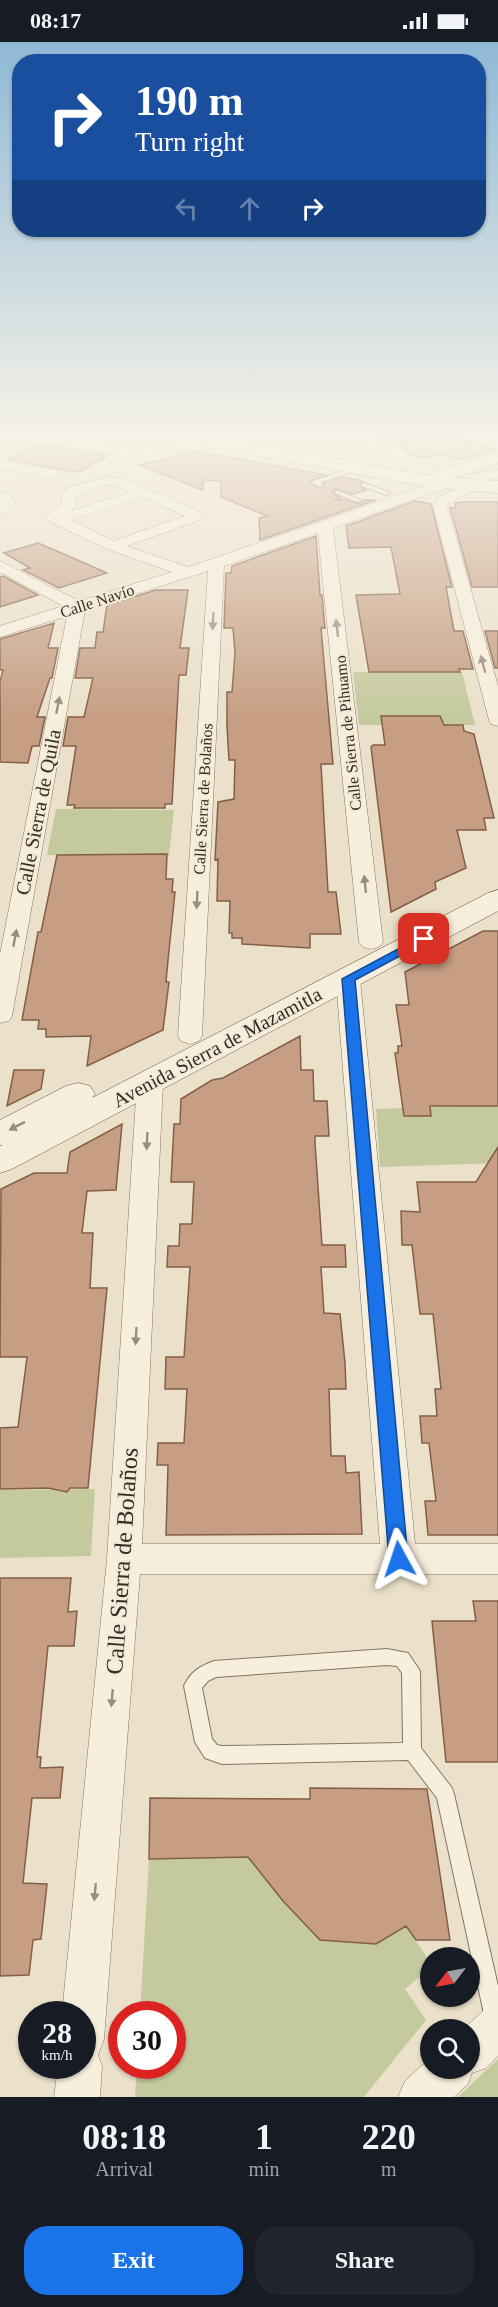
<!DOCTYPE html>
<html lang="en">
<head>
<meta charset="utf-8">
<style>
	:root { --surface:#171b24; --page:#20242c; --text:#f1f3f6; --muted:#9ea1a6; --accent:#1a73e8 }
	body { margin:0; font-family:"Times New Roman",serif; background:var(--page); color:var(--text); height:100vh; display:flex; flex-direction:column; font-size:22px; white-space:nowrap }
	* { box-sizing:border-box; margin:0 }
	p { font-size:20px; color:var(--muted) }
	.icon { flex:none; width:33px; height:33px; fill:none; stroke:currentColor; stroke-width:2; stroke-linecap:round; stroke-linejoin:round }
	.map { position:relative; height:2055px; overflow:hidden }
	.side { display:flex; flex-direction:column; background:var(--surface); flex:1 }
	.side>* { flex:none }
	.banner { position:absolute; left:12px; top:12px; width:474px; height:183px; border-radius:24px; box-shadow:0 2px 4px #0004; background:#1a4fa0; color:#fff; overflow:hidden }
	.needle { width:39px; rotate:238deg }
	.controls { position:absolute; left:420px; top:1905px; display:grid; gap:12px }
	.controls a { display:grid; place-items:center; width:60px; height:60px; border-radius:50%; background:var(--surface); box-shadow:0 2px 4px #0004; font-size:30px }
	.speed { position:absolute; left:18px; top:1959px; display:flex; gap:12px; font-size:30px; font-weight:700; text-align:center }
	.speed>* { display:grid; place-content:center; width:78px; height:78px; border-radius:50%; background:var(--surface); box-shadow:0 2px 4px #0004; line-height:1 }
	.speed small { font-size:15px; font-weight:400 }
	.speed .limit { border:9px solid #d22; background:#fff; color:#111 }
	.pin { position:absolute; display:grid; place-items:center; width:51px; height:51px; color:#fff; margin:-26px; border-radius:12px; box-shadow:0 3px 9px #0006 }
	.me { position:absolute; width:66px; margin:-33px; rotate:355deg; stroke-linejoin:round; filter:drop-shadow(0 0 4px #0008) }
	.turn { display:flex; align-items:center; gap:21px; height:126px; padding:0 24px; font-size:27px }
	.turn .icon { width:78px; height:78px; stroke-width:2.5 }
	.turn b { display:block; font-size:42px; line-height:51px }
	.lanes { display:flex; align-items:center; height:57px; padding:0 24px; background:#0003; justify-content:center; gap:30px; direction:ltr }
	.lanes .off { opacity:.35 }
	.eta { display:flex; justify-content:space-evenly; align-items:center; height:102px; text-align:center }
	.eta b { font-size:36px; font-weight:800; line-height:42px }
	.cta { display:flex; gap:12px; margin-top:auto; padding:12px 24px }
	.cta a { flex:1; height:69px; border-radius:24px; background:var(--accent); color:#fff; font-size:24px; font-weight:800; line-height:69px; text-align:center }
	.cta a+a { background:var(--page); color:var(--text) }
	.status { display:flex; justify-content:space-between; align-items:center; height:42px; padding:0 30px; background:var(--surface); direction:ltr }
	.status svg { height:16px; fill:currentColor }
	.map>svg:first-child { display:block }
	.green { fill:#c5c99e }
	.building { fill:#c69e83; stroke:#845f47; stroke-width:1.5 }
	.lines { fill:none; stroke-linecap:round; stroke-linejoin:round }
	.lane-casing { stroke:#877460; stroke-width:2 }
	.street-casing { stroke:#877460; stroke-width:1 }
	.secondary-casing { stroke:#695543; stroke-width:1 }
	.lane { fill:#f7efdd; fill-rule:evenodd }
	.street { fill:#f7efdd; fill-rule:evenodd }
	.secondary { fill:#f7efdd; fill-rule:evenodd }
	.oneway { fill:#988e80 }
	.route { fill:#1a73e8; stroke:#114b97; stroke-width:1.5 }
	.labels { text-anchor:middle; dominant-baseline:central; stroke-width:4.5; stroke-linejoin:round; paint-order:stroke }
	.far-street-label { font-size:16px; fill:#392d22; stroke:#f3ebd9 }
	.street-label { font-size:20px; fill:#392d22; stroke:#f3ebd9 }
	.near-street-label { font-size:24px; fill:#392d22; stroke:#f3ebd9 }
</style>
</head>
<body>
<div class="status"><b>08:17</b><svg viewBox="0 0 49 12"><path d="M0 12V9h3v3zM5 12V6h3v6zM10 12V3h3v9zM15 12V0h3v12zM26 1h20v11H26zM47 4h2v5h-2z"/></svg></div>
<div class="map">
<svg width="498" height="2055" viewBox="0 0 498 2055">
	<rect width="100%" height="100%" fill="#ebe1ca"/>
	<path class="green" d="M353 630H462L475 683H359Z
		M56 767 174 768 169 814 47 813Z
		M498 1063V1121L380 1125 376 1067Z
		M95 1447 91 1514 0 1516V1448Z
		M248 1815 283 1859 320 1898 376 1902 406 1884 430 1920V1926L405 1947 426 1978 364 2055H135L137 2024H172V1972H140L149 1817Z
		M498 2017V2055H458Z"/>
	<path class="building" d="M360 390H441L493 408 460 418 441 412 428 416 409 412 406 407Z
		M38 401 64 406 107 414 81 429 73 430 8 417Z
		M194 409 326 433 309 439 318 446H324V441L342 435 363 439 360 445 366 448 353 452 335 447 333 452 341 456 334 458H347L358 462 365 458H376L260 498 259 476 267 474 221 455V439L204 438 202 448 140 423Z
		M415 459 431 462 452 545H446L454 589H463L473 627H459L460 630H369L356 553 400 552 391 505 349 506 346 484Z
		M498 460V545H472L450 465 456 466 455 461 462 460Z
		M316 494 320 553H322L324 577 325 586H321L333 722H321L328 850H336L341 892H310V906L242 902V896H232V891H229L230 859H217L218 817 215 818 218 760 234 757 235 718H229L227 684V650H232L235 611 233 586H224L226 531H231L232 524Z
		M38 501 66 513 107 531 59 546 23 528 30 526 4 511Z
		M3 534 38 553 0 565V535Z
		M156 548H188L180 606H189L186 633H179L172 762H165V766H74L75 763H67L76 704H63L68 675H84L93 636H75L80 606H95L97 590H103L107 563Z
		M54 581 48 606H58L52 636H50L37 675H45L39 704H32L28 721 0 720V639L3 628H0V597Z
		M485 589H498V626H495Z
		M381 674H440L444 683H463L464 689 474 692 494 776H484L486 788H457L466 826 435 840 436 847 391 870 371 705 373 703H385Z
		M167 812 166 837H173L172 850H175L168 918 166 940H169L163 988 87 1024 91 994 46 995V987H38L39 978H22L38 890H41L57 813Z
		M483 889H498V1064H430L431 1074H404L395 1011H398V1004H402L396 963H409L405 930Z
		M300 994 301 1028H313L314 1059H327L329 1094H315V1101L322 1203H345L346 1225H321L324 1271 340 1272 345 1321 346 1347H329L331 1414H345L346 1431 359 1430 362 1492 166 1493 168 1423H157L158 1401H184L187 1347H165L166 1315H184L190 1225H167L168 1204H179L180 1182H192L194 1140H171L174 1082H180L181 1057 212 1038 223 1036Z
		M14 1028H44L41 1047 7 1064Z
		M122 1082 116 1148 87 1149 82 1191H93L90 1246H107L88 1446H70L67 1450 48 1446 0 1447V1386L18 1385 27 1315H0L1 1147 34 1131H67L70 1110Z
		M498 1105V1493H428L425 1459H436L429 1401H422L420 1374H437L435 1347H441L433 1272H420L412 1203H402L401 1169 420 1170 417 1140H476Z
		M0 1536H71L68 1570 77 1569 74 1604H48L37 1715H41L40 1726 63 1725 60 1756H32L23 1841 47 1842 41 1897 33 1898 29 1933 0 1934Z
		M473 1559H498V1720H446L432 1579H476Z
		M310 1746 427 1747 450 1898H416L406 1884 376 1902 320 1898 283 1859 248 1815 149 1817 150 1756 310 1757Z"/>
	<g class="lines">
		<defs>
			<path id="lane" d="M355 425 357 426V428L320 440 323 443 322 444H318L311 440Z
				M364 441 389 450 390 451 387 453 362 444V442Z
				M335 449H339L363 459 358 460 335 451Z
				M387 1607 408 1611 420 1629 421 1706 452 1746 454 1752 498 1944V1990L496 1991 489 1988 486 1981 437 1756 408 1718 222 1722 205 1716 195 1700 184 1644C190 1630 200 1624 214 1619ZM387 1623 397 1624 402 1631 403 1701 222 1704 217 1703 212 1697 202 1646 208 1639 216 1635Z"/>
			<path id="street" d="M5 390H36L127 407H144L203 395 210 399 203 403 144 415H127L11 394Z
				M324 390H345L405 409 407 412 405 415H395Z
				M455 390H475L498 398V407Z
				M0 418 54 428 61 432 54 436 0 426Z
				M498 428V436L477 439 470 435 472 432Z
				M106 435 122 436 201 470 203 473 200 478 127 504 188 525 442 438 447 437 454 441 452 444 333 486 383 900 379 905 371 907 363 905 359 900 318 491 224 524 202 994 199 999 190 1002 181 999 178 994 208 529 85 568 12 974 9 979 0 981V912L67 574 0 595V584L63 564 0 530V519L79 559 172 530 107 507 52 481 45 475 61 462 65 447ZM107 443H115L130 450 71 469 75 464 77 453ZM143 455 185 474 113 499 71 478Z
				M469 441 476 445 474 448 449 461 447 464 498 644V684L491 682 489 678 433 464 438 455Z
				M0 450 8 451 15 461 5 471 0 472Z
				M348 930 356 932 360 937 415 1502H498V1532H140L104 1997 98 2013 102 2024 100 2055H54L58 2024H82V1972H62L107 1517 137 1040 141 1034 150 1032 159 1034 163 1040 142 1502H380L336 937 340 932Z
				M498 1962V2014L486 2026 472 2031 468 2042 454 2055H398L405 2039 430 2016V2026H470V1988H462L483 1969Z"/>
			<path id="secondary" d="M145 390H185L432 434 435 430 498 410V421L454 436 498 439V451L428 445 153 395Z
				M498 848V869L12 1127 0 1131V1104L3 1103H0V1078L66 1044 78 1041 90 1044 95 1052 92 1056 488 851Z"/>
		</defs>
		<use href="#lane" class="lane-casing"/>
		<use href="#street" class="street-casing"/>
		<use href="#secondary" class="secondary-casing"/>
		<use href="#lane" class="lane"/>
		<use href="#street" class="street"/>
		<use href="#secondary" class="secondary"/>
	</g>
	<defs><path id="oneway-solid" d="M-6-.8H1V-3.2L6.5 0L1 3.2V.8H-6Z" transform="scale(1.5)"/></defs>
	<g class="oneway">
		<use href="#oneway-solid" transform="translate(213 579) rotate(93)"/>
		<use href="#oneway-solid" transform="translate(337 586) rotate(-96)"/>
		<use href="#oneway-solid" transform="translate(483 622) rotate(-105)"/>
		<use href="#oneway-solid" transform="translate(58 663) rotate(-79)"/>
		<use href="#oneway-solid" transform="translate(365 842) rotate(-96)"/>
		<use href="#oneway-solid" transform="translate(197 858) rotate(93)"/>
		<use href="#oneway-solid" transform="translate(15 896) rotate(-79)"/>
		<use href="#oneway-solid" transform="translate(17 1084) rotate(153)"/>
		<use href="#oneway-solid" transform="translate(147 1099) rotate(93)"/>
		<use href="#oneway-solid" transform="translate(136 1294) rotate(93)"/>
		<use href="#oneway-solid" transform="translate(112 1656) rotate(95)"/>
		<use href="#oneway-solid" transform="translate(95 1850) rotate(95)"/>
	</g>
	<linearGradient id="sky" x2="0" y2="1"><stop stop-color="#8fb9d6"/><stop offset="0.58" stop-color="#f6f2e7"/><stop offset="1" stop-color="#f6f2e7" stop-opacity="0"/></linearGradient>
	<rect width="498" height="678" fill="url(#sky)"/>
	<path class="route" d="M424 893 430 897 428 899 355 938 408 1517 405 1522 399 1525 392 1522 389 1517 342 937Z"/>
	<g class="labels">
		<g class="far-street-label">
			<text transform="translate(97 559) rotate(-18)">Calle Navío</text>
			<text transform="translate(348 691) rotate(-96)">Calle Sierra de Pihuamo</text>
			<text transform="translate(203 757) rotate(-87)">Calle Sierra de Bolaños</text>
		</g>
		<g class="street-label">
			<text transform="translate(38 770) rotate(-79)">Calle Sierra de Quila</text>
			<text transform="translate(217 1005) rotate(-28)">Avenida Sierra de Mazamitla</text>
		</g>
		<g class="near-street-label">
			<text transform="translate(122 1519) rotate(-86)">Calle Sierra de Bolaños</text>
		</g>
	</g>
</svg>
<div class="controls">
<a><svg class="needle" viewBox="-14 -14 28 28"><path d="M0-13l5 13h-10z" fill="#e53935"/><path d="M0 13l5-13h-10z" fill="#9ea1a6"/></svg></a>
<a><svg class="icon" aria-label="search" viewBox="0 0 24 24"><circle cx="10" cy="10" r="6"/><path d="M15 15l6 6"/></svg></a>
</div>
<div class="speed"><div>28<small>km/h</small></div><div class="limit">30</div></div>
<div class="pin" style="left:424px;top:897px;background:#d93025"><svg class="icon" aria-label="arrive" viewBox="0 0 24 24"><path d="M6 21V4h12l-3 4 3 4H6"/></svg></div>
<svg class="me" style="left:399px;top:1517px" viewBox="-20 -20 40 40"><path d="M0-17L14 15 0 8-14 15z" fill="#1a73e8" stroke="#fff" stroke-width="4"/></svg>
<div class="banner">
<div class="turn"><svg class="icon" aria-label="right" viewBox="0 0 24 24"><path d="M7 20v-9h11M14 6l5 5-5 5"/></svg><div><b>190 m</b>Turn right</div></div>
<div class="lanes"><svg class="icon off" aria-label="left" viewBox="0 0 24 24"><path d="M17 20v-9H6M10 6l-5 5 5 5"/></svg><svg class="icon off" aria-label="ahead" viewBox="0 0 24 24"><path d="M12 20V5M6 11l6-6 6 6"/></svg><svg class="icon" aria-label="right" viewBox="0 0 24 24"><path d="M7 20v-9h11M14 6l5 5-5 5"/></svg></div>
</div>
</div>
<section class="side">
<div class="eta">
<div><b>08:18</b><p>Arrival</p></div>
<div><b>1</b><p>min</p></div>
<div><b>220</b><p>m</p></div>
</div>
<div class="cta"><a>Exit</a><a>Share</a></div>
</section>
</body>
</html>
